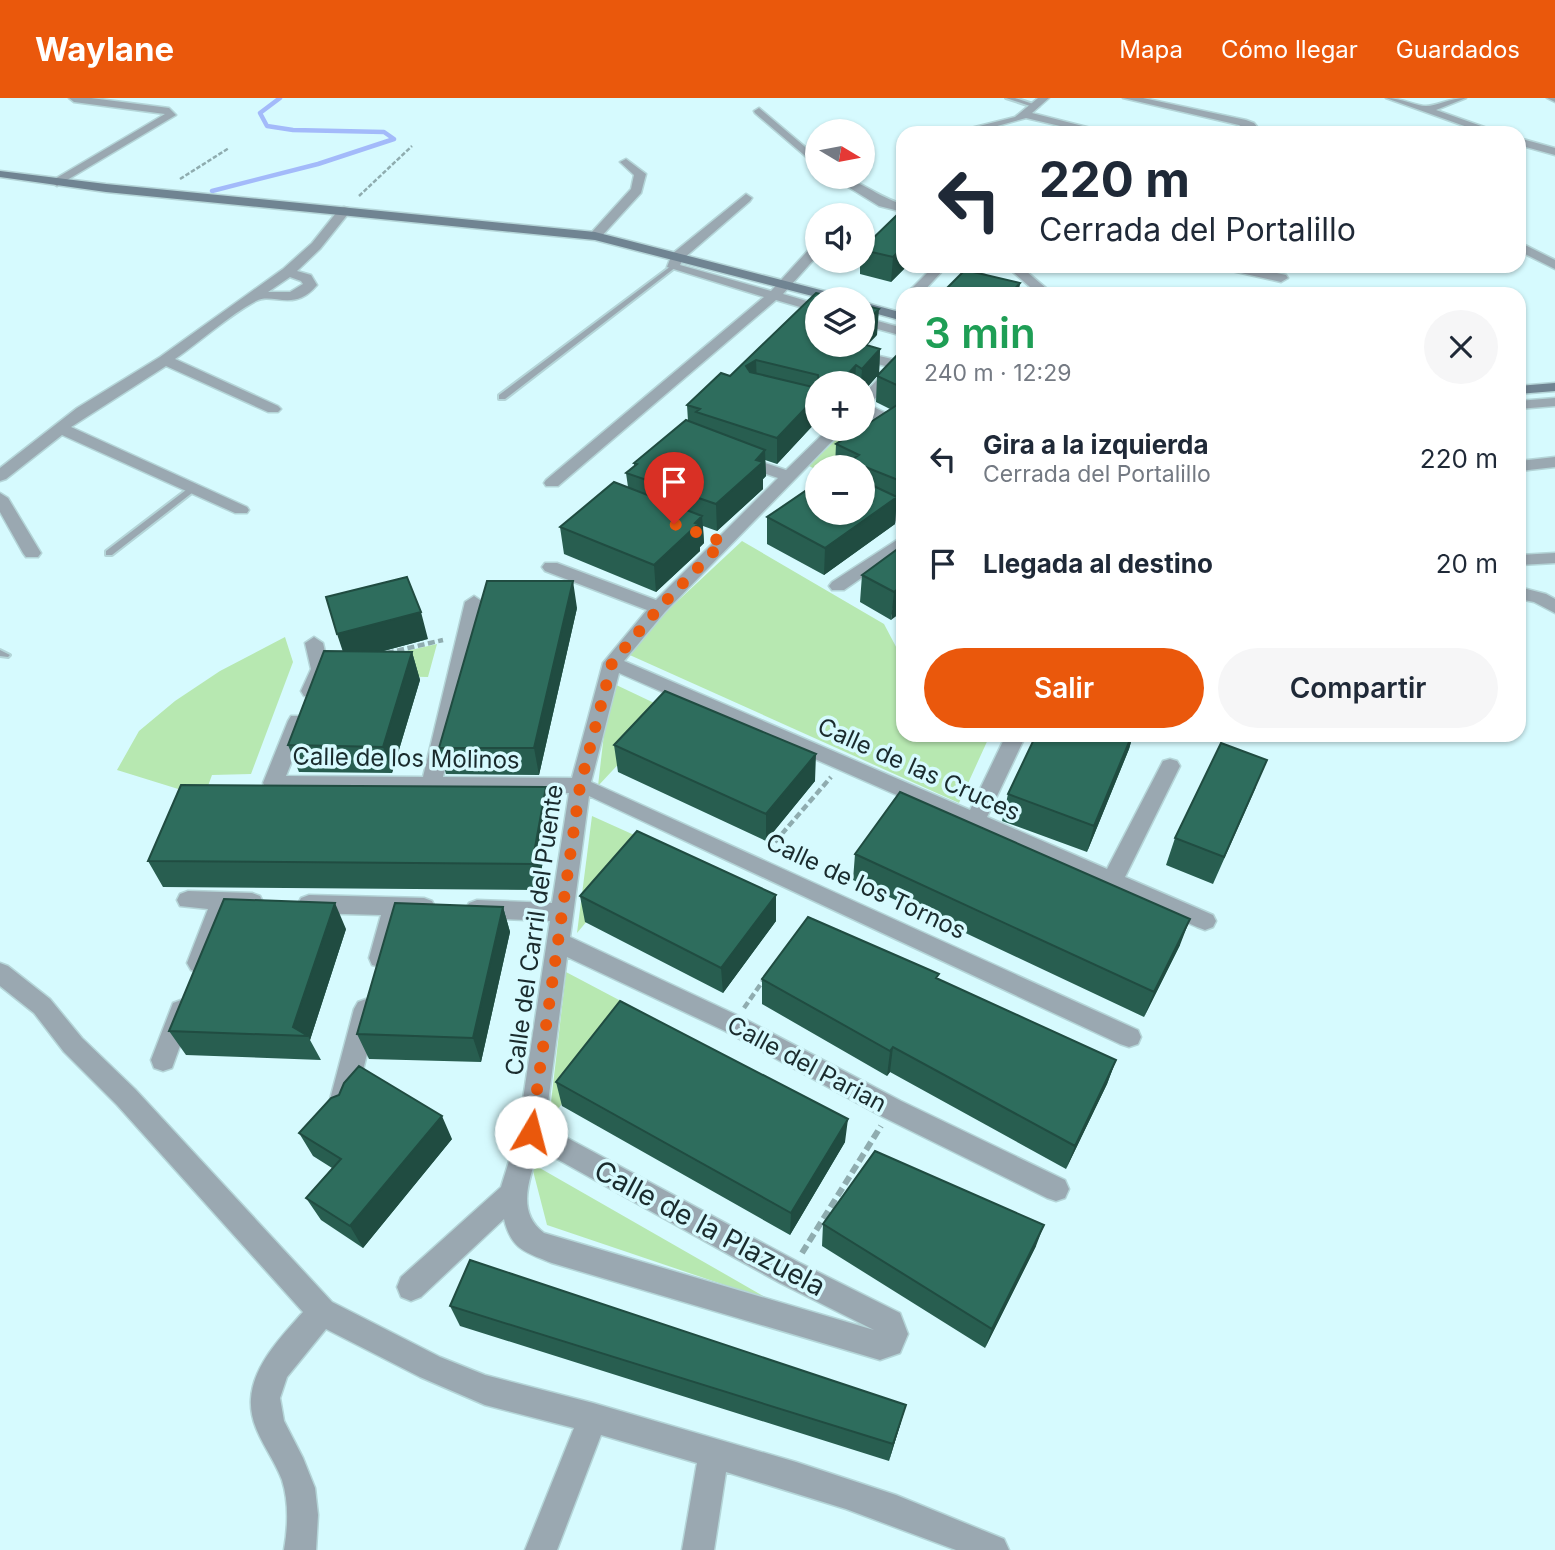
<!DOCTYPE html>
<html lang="es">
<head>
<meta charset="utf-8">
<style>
	:root { --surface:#fff; --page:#f6f6f7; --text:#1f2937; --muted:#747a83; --accent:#ea580c }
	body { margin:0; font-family:Inter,sans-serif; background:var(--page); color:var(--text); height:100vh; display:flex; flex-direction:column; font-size:26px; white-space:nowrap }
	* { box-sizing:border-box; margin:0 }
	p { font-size:23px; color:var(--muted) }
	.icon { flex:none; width:38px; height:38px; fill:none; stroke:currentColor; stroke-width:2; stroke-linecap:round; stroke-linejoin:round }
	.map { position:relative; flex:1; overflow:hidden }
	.side { position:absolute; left:896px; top:189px; width:630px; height:455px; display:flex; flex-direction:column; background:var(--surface); border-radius:21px; box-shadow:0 2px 5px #0004 }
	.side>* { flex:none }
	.top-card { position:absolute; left:896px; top:28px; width:630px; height:147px; border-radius:21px; box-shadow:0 2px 5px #0004; background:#fff; color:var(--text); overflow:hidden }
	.needle { width:46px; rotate:100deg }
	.tools { position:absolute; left:805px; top:21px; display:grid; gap:14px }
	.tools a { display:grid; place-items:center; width:70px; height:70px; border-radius:50%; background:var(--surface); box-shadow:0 2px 5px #0004; font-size:35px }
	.pin { position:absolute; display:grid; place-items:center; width:60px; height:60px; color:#fff; margin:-72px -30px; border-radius:50% 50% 50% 0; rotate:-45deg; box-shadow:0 0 7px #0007 }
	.pin .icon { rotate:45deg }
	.me { position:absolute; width:77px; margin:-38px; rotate:8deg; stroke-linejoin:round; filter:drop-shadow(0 0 5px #0008) }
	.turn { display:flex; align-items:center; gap:24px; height:147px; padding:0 28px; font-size:32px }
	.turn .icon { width:91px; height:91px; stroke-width:2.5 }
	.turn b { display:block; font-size:49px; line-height:60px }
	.round { display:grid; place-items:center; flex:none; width:74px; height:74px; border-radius:37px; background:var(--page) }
	.headline { display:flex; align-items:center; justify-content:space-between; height:119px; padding:0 28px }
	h1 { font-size:42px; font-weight:600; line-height:52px; color:#1e9e55 }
	.action { display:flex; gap:14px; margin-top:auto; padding:14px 28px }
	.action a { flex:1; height:80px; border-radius:42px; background:var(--accent); color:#fff; font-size:28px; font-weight:600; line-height:80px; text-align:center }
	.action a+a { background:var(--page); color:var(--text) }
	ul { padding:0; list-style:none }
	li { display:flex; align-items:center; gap:21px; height:105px; padding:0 28px }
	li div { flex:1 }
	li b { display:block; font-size:26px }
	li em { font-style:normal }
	header { display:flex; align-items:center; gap:42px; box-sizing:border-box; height:98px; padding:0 35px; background:var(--accent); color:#fff }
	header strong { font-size:33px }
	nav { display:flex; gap:38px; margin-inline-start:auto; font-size:24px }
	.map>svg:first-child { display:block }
	.green { fill:#b7e8b1 }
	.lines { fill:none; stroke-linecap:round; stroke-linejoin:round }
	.stream { stroke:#a3bafa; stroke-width:4.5 }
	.lane-casing { stroke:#b4d5d8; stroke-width:4 }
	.street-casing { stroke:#b4d5d8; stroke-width:3 }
	.secondary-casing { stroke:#b4d5d8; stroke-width:3 }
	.path-far2 { stroke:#8facaf; stroke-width:2.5; stroke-dasharray:4.5 2; stroke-linecap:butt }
	.path-far1 { stroke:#8facaf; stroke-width:4.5; stroke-dasharray:7 3.5; stroke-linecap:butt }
	.path { stroke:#8facaf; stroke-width:6; stroke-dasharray:9 4.5; stroke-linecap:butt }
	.lane { fill:#9aa8b1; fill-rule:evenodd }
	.street { fill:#9aa8b1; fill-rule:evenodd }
	.secondary { fill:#708492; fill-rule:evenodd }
	.wall { fill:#285e50 }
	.shaded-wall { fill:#204c41 }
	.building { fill:#2e6d5d; stroke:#204c41; stroke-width:2 }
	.route { stroke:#ea580c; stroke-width:12; stroke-dasharray:0 21.6 }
	.labels { text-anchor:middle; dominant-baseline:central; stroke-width:7; stroke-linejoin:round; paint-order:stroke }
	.street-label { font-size:24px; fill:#1a2b2d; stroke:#d6fafe }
	.near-street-label { font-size:28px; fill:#1a2b2d; stroke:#d6fafe }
</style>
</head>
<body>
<header>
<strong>Waylane</strong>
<nav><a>Mapa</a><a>Cómo llegar</a><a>Guardados</a></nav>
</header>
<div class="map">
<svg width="1555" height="1452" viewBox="0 0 1555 1452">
	<rect width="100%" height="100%" fill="#d6fafe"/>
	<path class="green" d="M863 325 887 336 840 369H817V372L809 368 847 331H863Z
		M742 443 884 526 903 562V637H990L959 705 623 554Z
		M285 539 293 564 251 676 212 677 204 699 117 672 139 633 175 603 220 573Z
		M437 546 428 579 338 577 340 568Z
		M610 584 669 612 598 688Z
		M592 718 652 745 577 835Z
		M566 874 638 912 549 1022Z
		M531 1065 772 1203 547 1127Z"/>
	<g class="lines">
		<path class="stream" d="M212 93 318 66 394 41 384 34 293 32 267 28 260 15 280 0"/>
		<defs>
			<path id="lane" d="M1006 0H1015L1039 8 1036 10Z
				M671 168 676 169 505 301H499V297Z
				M190 389H196L197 391 112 457H106V453Z
				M0 552 10 557 8 559 0 558Z"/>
			<path id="street" d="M69 0H91L169 10 176 17 57 88 51 84 53 82 165 16 74 4Z
				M1038 0H1049L1032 15 1110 35H1090L1026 20 972 35H951L1015 19Z
				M1123 0H1143L1246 22 1254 25 1262 35H1250L1239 27Z
				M1386 0C1401 0 1416 8 1426 8 1437 8 1450 0 1466 0L1436 12 1501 35H1484Z
				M1547 0H1555V4Z
				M759 10 817 59V68L755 15 754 13Z
				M1519 40 1555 50V57L1519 47Z
				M626 61 646 76 641 95 599 141H591V135L631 91 634 77 620 64Z
				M832 79C857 78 878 100 903 106V114L879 108Z
				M746 96 752 100 750 103 683 161 680 167 771 193 813 147 817 146V158L783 196 817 206V214L776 202 558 388H546L544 385 546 382 764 199 667 169 672 156Z
				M344 109 348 110V116L320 151 297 173 311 177 317 187C294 215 273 194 256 203 228 218 201 243 175 261L278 308 281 311 278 314H268L166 268 71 329 247 409 249 412 247 415H235L62 337 6 381 0 383V370L77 310 160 259 283 171 312 145 340 110ZM290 179 301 183 303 186 290 194H268Z
				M1519 144 1555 162V171L1519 153Z
				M934 168H947L921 196H906Z
				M970 168H982L984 175 964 196H950L970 174Z
				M1006 168H1020L1053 196H1038Z
				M1222 168H1245L1286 177 1288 180 1281 184 1223 171Z
				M863 219 903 230V238L863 227Z
				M817 244V247C846 247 874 258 903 263V271L869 307 903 323V334L863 316V297L889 269 816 250 814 247Z
				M1555 300V308L1519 311V303Z
				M828 331H844L665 514 624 563 970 712 1006 637H1026L987 719 1107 771 1163 663 1170 661 1177 663 1180 668 1125 779 1213 817 1216 823 1213 829 1205 832 1197 829 976 732 967 731 965 727 619 575 591 684 1138 932 1141 939 1138 946 1129 949 1120 946 589 698 570 839 741 919 901 1003 1065 1082 1069 1091 1065 1100 1056 1103 1047 1100 883 1019 725 933 567 859 545 1028 800 1165 900 1215 908 1236 900 1255 880 1262 552 1165C525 1154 511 1151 504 1121L421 1199 411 1203 401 1199 397 1189 401 1179 501 1089 518 1034 550 823 477 820 469 817 466 811 469 805 477 802 552 805 569 695 273 692 266 690 263 685 288 623 291 618H305L308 623 286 678 423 679 465 504 474 498 483 504 443 679 572 680 603 565 647 512 545 473 542 469 545 465H557L656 502 778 380 732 364 730 361 732 358H744L786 372ZM539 1051 780 1185 874 1232 544 1135C515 1113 530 1080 539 1051Z
				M1555 359V369L1519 373V363Z
				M0 395 8 400 41 455 38 459H26L23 455 0 414Z
				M863 396 903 415V427L863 407Z
				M903 438V451L844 492H832L829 488 832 484Z
				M1555 455V465L1519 467V457Z
				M1519 489 1546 496 1555 501V515L1534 504 1519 501Z
				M314 539 323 545 329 571 318 598H304L301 593 311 571 305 545Z
				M188 793 252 795 260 798 263 804 260 810 230 812 211 865 207 872 199 875 191 872 187 865 208 811 180 808 177 802 180 796Z
				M309 797 424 800 432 803 435 809 432 815 403 817 388 867 380 869 372 867 369 860 381 817 309 815 301 812 298 806 301 800Z
				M0 865 8 868 50 901 82 940 135 991 332 1204 440 1259 485 1277 593 1305 796 1364 896 1397 1004 1441 1009 1452H956L846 1411 726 1374 714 1452H682L697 1365 601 1337 557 1452H525L574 1330 485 1307 420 1279 326 1231 287 1279 280 1300 284 1323 303 1360 315 1390 318 1417 316 1452H284C288 1429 289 1404 282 1382 272 1355 249 1332 251 1301 253 1267 282 1238 303 1214L117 1007 64 954 34 915 0 888Z
				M366 901 374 904 378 911 354 1009 350 1017 341 1020 332 1017 328 1009 354 911 358 904Z
				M181 902 189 905 193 912 172 970 163 973 154 970 151 962 173 905Z"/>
			<path id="secondary" d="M0 73 106 86 595 134 844 198 846 201H824L595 142 106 94 0 79Z
				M863 204 903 215V223L863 212Z
				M1555 285V293L1519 296V288Z"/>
		</defs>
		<use href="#lane" class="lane-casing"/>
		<use href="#street" class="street-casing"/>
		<use href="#secondary" class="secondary-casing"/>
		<path class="path-far2" d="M180 81 229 50
			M359 98 412 48"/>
		<path class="path-far1" d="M387 555 443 542
			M768 752 831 679
			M744 910 765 880"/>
		<path class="path" d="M802 1155 881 1028"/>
		<use href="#lane" class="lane"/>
		<use href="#street" class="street"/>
		<use href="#secondary" class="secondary"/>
	</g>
	<path class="wall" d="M903 111V168H907L891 184 860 176V163H863V150Z
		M1020 185 1018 196H945V192Z
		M817 201V247H863L877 237 867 247 880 251 879 276 863 294V285H817V323L777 366 765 362 766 378 763 381V391L717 433 703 428 704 445 700 449V453L656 494 564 456 560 429 628 389 626 375 634 368V365L688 323 687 307 730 278Z
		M903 257V412L896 409 895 426 824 477 767 446V419L863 369H835L836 346 890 311 876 304 877 278Z
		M903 447 891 522 860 504 862 477Z
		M577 510 539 677 446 676 439 650Z
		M428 541 380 554H412L420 582 392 675 299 674 288 647 343 554Z
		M1036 637H1133L1129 651 1087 754 1002 723 1008 696Z
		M614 647 815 683 766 743 618 674Z
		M1256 689 1213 786 1166 767 1175 740Z
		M551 716 538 792 163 789 148 763Z
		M855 756 1180 847 1144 919 853 782Z
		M776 797V823L723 895 585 824 580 798Z
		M503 809 510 834 481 964 369 961 357 936Z
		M346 831 310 942 321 962 186 957 169 933Z
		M762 881H938L1116 962 1107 986 1066 1071 890 974 887 978 762 906Z
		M556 984 845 1044 790 1137 562 1008Z
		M299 1035 452 1041 363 1150 321 1122 306 1100 332 1070 313 1058Z
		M823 1126 1036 1148 985 1250 822 1148Z
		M450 1208 901 1324 889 1363 460 1228Z"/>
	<path class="shaded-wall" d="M903 149V168H907L891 184 893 159Z
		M1020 185 1018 196H1010Z
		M879 211 877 237 861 253 863 247V227Z
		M880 251 879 276 863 294V285H861L862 271Z
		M756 262 757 287 746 268Z
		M856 267 855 285H845V279Z
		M837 277V285H829Z
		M817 298V323L777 366V340Z
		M765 352 766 378 763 381V391L717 433 716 406Z
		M897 399 895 426 824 477 825 450Z
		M702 418 704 445 700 449V453L656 494 654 467Z
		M573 483 577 510 539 677 534 650Z
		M903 487V513L891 522 894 494Z
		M421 514 428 541 346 563 337 536Z
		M412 554 420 582 392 675 383 649Z
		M1132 637H1133L1129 651 1087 754 1094 728Z
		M816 656 815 683 766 743V716Z
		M546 689 551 716 538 792 532 766Z
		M776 797V823L723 895 721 870Z
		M335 805 346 831 310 942 308 938 293 929Z
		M503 809 510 834 481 964 473 940Z
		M1190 821 1180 847 1144 919 1154 894Z
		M893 949 890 974 887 978 890 953Z
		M1116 962 1107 986 1066 1071 1075 1048Z
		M442 1018 452 1041 363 1150 350 1128Z
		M848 1021 845 1044 790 1137 791 1115Z
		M1044 1127 1036 1148 985 1250 992 1231Z
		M906 1307 901 1324 889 1363 893 1346Z"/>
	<path class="building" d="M903 111V149L893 159 863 152V150Z
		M969 173 1020 185 1010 196H961L945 192 963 174Z
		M816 195 841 201H817V217H815L816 227H817V247L863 246 880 251 862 271 856 267 845 279 837 277 829 285H819L818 277 756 262 746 268 750 274 817 290V298L777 340 696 314 700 311 687 307 721 275 730 278Z
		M863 207 879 211 863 227Z
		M899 255 903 257V290L877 278Z
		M897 307 903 308V384L863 368V369H841L859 357 836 346 860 331H863V329Z
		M686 322 765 352 756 362 763 364 716 406 626 375 637 366 634 365Z
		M863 372V383L897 399 825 450 767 419 817 385V415H863Z
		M614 384 702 418 695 425 698 426 654 467 560 429Z
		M903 447V487L894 494 862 477Z
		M407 479 421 514 337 536 326 499Z
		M487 483H573L534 650H439Z
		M324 553 412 554 383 649 288 647Z
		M665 593 816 656 766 716 614 647Z
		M1036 637H1132L1094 728 1008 696Z
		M1221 645 1267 662 1224 759 1175 740Z
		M181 687 546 689 532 766 148 763Z
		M900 694 1190 821 1154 894 855 756Z
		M637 733 776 797 721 870 580 798Z
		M224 801 335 805 293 929 308 938 169 933Z
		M395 805 503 809 473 940 357 936Z
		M808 819 939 876 936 880 1116 962 1075 1048 893 949 890 953 762 881Z
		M620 903 848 1021 791 1115 556 984Z
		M359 968 442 1018 350 1128 306 1100 341 1061 299 1035 331 1000 339 997 344 985Z
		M875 1053 1044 1127 992 1231 823 1126Z
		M470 1162 906 1307 893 1346 450 1208Z"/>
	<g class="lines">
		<path class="route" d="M531 1034 580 688 612 565 659 510 723 444 674 426"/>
	</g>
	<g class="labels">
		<g class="street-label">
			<text transform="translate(406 660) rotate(1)">Calle de los Molinos</text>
			<text transform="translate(919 671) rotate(24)">Calle de las Cruces</text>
			<text transform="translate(866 788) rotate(25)">Calle de los Tornos</text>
			<text transform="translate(534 832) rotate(-82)">Calle del Carril del Puente</text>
			<text transform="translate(807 966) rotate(28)">Calle del Parian</text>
		</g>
		<g class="near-street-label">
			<text transform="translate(710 1130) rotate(28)">Calle de la Plazuela</text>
		</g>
	</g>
</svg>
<div class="tools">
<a><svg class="needle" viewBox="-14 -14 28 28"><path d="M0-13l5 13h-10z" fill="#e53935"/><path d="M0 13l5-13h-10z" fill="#747a83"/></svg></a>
<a><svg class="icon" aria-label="sound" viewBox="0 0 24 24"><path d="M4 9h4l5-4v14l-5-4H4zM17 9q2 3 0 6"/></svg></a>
<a><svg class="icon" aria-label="layers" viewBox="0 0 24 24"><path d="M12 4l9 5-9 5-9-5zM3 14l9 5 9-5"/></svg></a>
<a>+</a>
<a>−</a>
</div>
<div class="pin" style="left:674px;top:426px;background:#d93025"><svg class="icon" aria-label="arrive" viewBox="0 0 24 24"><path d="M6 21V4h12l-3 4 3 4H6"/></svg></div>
<svg class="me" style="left:531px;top:1034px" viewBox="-20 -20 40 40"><circle r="19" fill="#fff"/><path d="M0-13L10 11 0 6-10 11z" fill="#ea580c"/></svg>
<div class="top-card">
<div class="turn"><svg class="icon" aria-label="left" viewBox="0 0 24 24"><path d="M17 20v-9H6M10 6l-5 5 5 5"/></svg><div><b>220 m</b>Cerrada del Portalillo</div></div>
</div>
<section class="side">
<div class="headline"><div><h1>3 min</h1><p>240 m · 12:29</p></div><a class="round"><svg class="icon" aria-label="close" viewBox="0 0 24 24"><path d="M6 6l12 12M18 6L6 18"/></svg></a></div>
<ul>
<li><svg class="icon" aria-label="left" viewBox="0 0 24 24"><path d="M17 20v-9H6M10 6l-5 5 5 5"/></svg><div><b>Gira a la izquierda</b><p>Cerrada del Portalillo</p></div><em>220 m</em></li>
<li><svg class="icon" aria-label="arrive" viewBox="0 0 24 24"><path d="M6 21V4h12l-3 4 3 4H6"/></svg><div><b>Llegada al destino</b></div><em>20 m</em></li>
</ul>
<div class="action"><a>Salir</a><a>Compartir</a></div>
</section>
</div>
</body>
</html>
